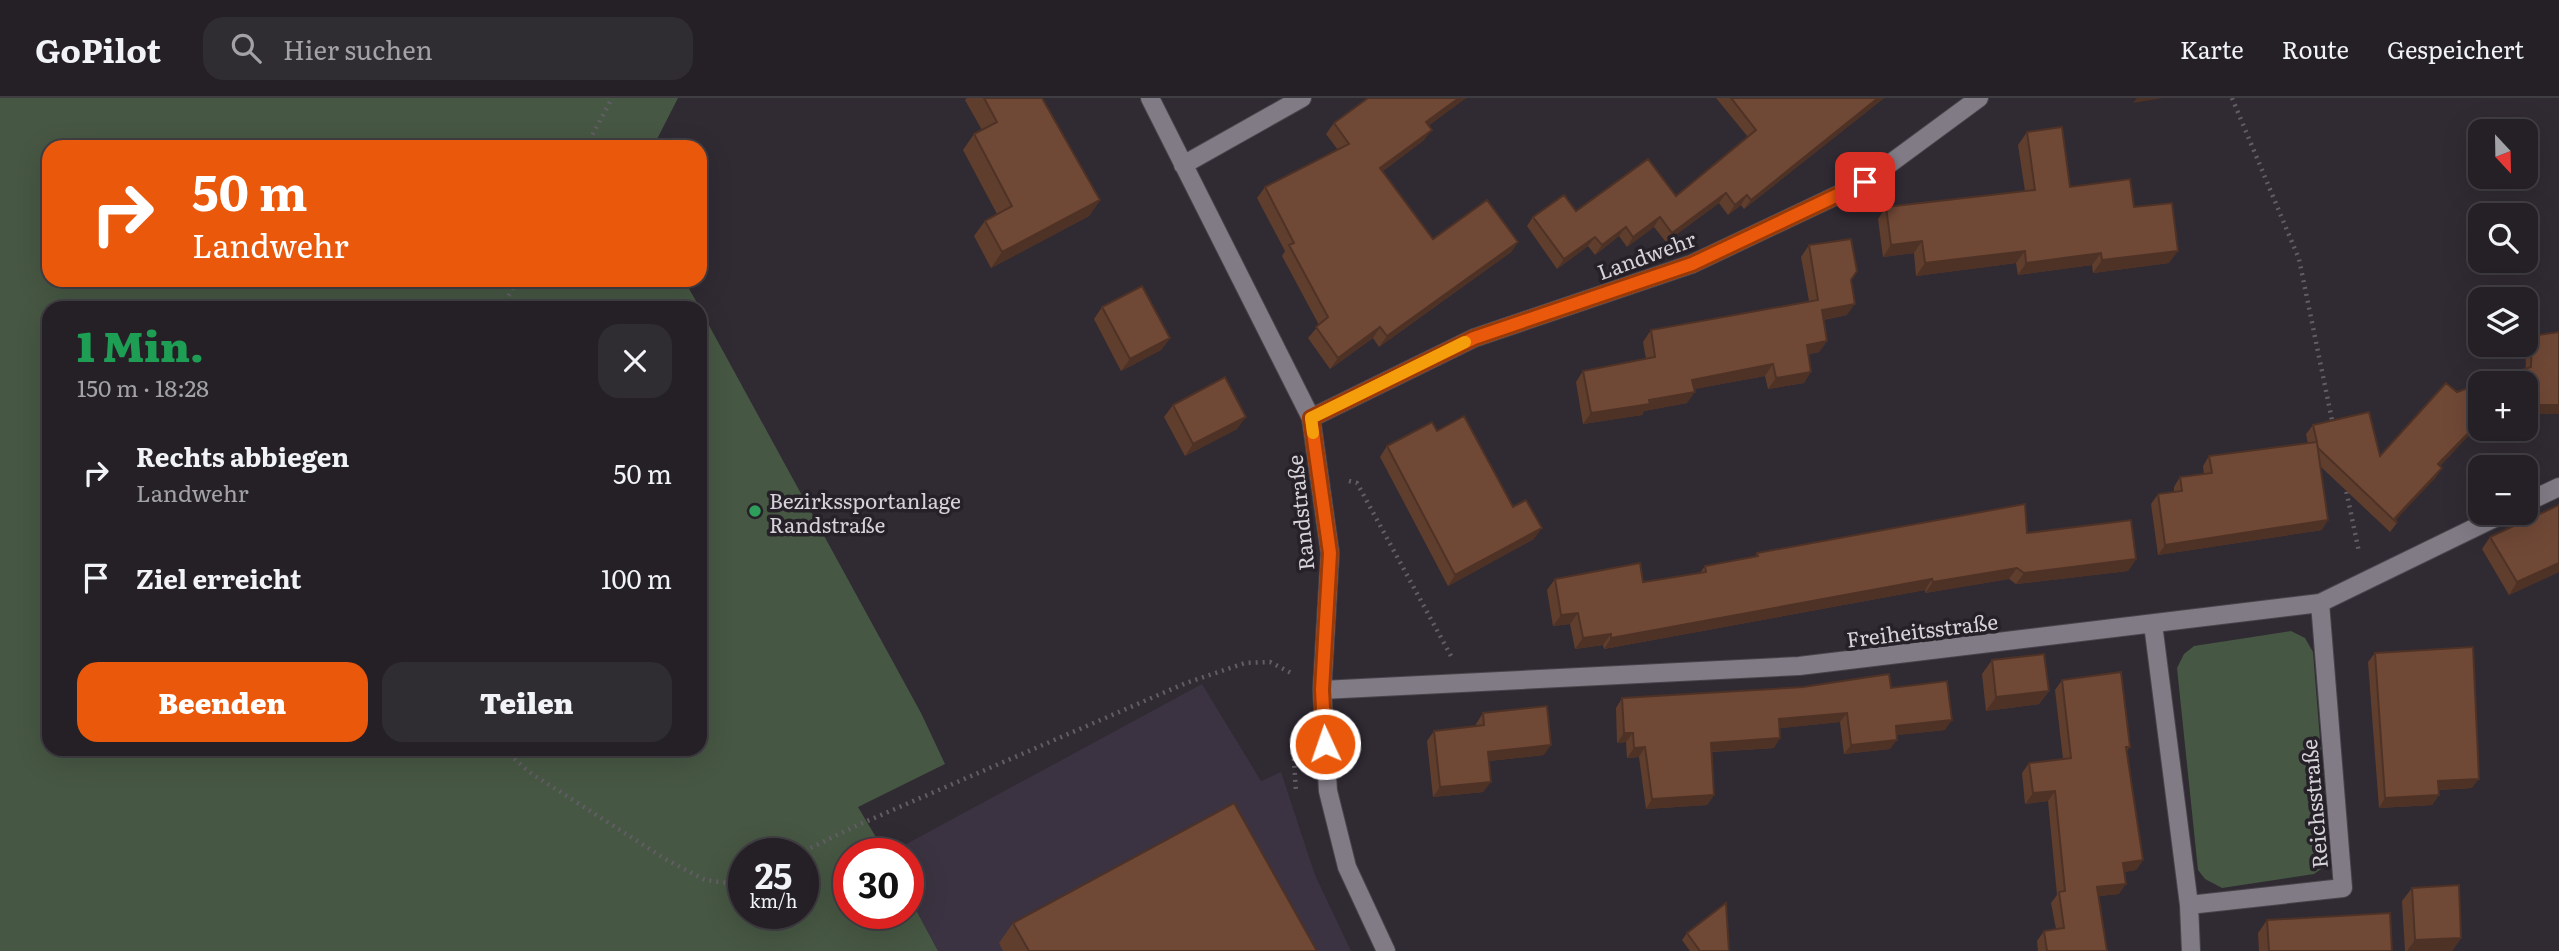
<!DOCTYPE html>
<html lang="de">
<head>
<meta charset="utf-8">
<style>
	:root { --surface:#242026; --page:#302d32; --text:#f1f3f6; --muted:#a3a3a7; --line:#413e43; --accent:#ea580c }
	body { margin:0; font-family:Literata,serif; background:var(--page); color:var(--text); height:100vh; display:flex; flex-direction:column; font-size:26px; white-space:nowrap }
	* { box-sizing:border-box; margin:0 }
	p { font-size:23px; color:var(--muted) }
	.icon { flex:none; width:38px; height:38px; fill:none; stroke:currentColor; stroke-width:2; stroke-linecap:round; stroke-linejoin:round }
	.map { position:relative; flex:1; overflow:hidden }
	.sheet { position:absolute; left:42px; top:203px; width:665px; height:455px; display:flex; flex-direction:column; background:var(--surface); border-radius:21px; box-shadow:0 7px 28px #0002,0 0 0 2px var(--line) }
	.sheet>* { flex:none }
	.banner { position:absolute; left:42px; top:42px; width:665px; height:147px; border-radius:21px; box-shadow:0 7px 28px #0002,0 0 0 2px var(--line); background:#ea580c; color:#fff; overflow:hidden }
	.needle { width:46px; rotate:158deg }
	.tools { position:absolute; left:2468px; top:21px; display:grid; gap:14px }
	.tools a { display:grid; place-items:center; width:70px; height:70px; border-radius:14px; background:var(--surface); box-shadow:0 7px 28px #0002,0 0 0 2px var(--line); font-size:35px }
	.speed { position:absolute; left:728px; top:740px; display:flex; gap:14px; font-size:35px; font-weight:700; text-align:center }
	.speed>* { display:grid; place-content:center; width:91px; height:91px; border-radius:50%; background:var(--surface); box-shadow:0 7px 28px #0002,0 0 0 2px var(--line); line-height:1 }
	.speed small { font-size:18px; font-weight:400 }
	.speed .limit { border:10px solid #d22; background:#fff; color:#111 }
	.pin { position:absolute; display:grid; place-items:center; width:60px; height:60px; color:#fff; margin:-30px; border-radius:14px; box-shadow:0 4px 10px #0006 }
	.me { position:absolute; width:77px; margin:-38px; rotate:357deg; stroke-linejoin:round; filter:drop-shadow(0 0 5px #0008) }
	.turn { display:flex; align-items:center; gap:24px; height:147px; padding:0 35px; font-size:32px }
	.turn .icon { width:91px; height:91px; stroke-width:2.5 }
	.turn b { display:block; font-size:49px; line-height:60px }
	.round { display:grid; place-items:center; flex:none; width:74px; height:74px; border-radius:21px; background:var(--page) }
	.overview { display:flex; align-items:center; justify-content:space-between; height:119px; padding:0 35px }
	h1 { font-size:42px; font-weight:800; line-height:52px; color:#1e9e55 }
	.button { display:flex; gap:14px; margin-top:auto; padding:14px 35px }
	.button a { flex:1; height:80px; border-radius:21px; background:var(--accent); color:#fff; font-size:28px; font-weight:800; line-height:80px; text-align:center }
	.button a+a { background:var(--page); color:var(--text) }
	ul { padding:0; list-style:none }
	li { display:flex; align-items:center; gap:21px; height:105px; padding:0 35px }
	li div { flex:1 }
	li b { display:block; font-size:26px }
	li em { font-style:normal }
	header { display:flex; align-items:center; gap:42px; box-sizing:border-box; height:98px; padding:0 35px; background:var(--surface); border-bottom:2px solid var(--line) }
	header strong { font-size:33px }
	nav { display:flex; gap:38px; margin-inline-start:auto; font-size:24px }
	.search { width:490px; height:63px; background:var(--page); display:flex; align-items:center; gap:18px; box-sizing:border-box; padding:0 24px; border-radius:21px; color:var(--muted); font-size:26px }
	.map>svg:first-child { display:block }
	.built { fill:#3b3341 }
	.green { fill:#465743; fill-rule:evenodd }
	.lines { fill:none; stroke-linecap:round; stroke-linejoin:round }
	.minor-casing { stroke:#49454c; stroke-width:20 }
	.path { stroke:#625d65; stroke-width:4.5; stroke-dasharray:2 5; stroke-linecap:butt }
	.minor { stroke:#817b86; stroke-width:18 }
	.wall { fill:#603e2e }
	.shaded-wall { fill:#4e3226 }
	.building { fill:#704836; stroke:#4e3226; stroke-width:2 }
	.route-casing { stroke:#983908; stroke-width:18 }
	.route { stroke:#ea580c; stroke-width:12 }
	.slow { stroke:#f59e0b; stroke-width:12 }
	.leisure-dot { fill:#2e9e5b; stroke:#262129; stroke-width:2.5 }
	.labels { text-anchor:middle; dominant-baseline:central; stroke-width:7; stroke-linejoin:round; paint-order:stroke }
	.street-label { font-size:21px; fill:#d5d2d8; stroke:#262129 }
	.poi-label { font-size:21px; fill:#d5d2d8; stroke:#262129; text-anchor:start }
</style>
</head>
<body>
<header>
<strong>GoPilot</strong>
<div class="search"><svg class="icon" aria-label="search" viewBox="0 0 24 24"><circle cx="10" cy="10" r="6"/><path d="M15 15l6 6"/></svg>Hier suchen</div>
<nav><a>Karte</a><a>Route</a><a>Gespeichert</a></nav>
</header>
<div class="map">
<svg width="2559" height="853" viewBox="0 0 2559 853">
	<rect width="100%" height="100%" fill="#302a33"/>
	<path class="built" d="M1202 586 1261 683 1281 674 1315 777 1351 853H938L908 797V756H888Z"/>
	<path class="green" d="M0 0H678L653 49H49V182H684L700 210H49V651H700V211L921 615 945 666 858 709 886 756H849V816H908V797L938 853H0ZM744 756H803V816H744Z
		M2291 533 2305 540 2313 554 2329 755 2324 769 2314 776 2222 790 2205 781 2198 772 2177 570 2184 556 2194 548Z"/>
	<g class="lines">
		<defs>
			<path id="minor" d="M1150 0 1311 320 1330 455 1322 592 1328 693 1347 769 1386 853
				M1183 67 1302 0
				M1311 320 1474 240 1692 166 1865 84 1979 0
				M2525 405 2559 389
				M2153 526 2189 807 2191 853
				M1322 592 1799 568 2320 505 2505 415
				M2189 807 2343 790 2320 505"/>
		</defs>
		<use href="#minor" class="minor-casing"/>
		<path class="path" d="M2232 0 2299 161 2333 327
			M586 49 612 0
			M502 210 517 182
			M1349 383 1357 385 1451 558
			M2345 387 2359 454
			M1293 647 1296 694
			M504 651 529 674 667 762 705 782 728 785 744 781
			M798 756 858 727 1186 585 1245 565 1270 564 1293 576"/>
		<use href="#minor" class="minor"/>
	</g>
	<path class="wall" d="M967 0H1042L1100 102 1089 118 991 170 974 138 985 123 997 116 963 52 974 36 982 32 965 2Z
		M1368 0H1466L1429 27 1424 42 1383 73 1433 141 1518 144 1511 154 1379 249 1373 240 1330 271 1308 240 1319 227 1282 158 1285 153 1257 100 1265 89 1338 52 1326 36 1334 25Z
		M1716 0H1884L1744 111 1741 107 1728 117 1719 105 1666 144 1654 129 1627 149 1619 138 1595 157 1588 148 1557 171 1527 128 1533 119 1676 98 1748 39Z
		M2027 34 2070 89 2134 109 2169 165 2093 175 2092 167 2018 177 2016 165 1916 178 1914 155 1883 159 1878 121 1886 109 2025 93 2018 47Z
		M1809 147 1851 182 1847 217 1823 222 1827 243 1819 254 1809 256 1804 285 1768 291 1765 278 1694 291 1687 305 1644 313 1642 317 1583 326 1576 284 1583 273 1646 261 1643 244 1651 232 1809 203 1801 159Z
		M1102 209 1170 240 1161 252 1121 273 1094 221Z
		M2532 238 2528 316 2525 317 2526 247Z
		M1173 307 1237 331 1185 358 1164 319Z
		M2313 327 2380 358 2467 339 2440 368 2436 379 2396 421 2397 425 2390 434 2320 368 2322 432 2158 457 2151 406 2158 396 2174 394V389L2180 379 2204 376 2203 368 2209 358 2308 345 2306 336Z
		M1437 333 1513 409 1534 441 1448 488 1380 359 1387 348Z
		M2559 407V474L2509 497 2482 451 2490 439Z
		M2027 435 2136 461 2128 473 2016 486 2009 481 1925 495V492L1604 551 1603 547 1575 551 1570 526 1553 528 1547 492 1555 481 1643 484 1700 475 1705 468 1755 459 1757 455Z
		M2375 555 2472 690 2438 692 2439 697 2432 707 2379 710 2368 564Z
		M1992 562 2049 593 2039 606 1986 613 1982 576Z
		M2062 582 2130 649 2126 653 2143 762 2136 772 2124 774 2119 796 2098 798 2107 853H2038L2037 843 2044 833 2056 831 2051 805 2057 797 2048 703 2025 706 2022 675 2029 665 2063 661 2055 592Z
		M1891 590 1945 632 1896 637 1890 651 1844 656 1840 624 1780 630 1774 650 1712 654 1714 697 1707 707 1646 711 1639 659 1627 660 1626 644 1617 645 1616 610 1622 600Z
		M1483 615 1544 657 1489 663 1483 694 1433 699 1427 643 1434 633 1476 628V626Z
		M2412 790 2461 840 2452 853H2405L2402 803Z
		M2267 822 2392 853H2259L2258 835Z
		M1013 825 1317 853H1003L999 845Z
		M1687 835 1729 853H1690L1682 842Z"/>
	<path class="shaded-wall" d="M1459 0H1466L1419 35 1426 24Z
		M1878 0H1884L1744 111 1751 102Z
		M2137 0H2163L2133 5Z
		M1432 32 1424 42 1372 81 1380 70Z
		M1726 95 1719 105 1666 144 1672 135Z
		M1747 97 1741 107 1728 117 1735 107Z
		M1100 102 1089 118 991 170 1002 154Z
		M1660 119 1654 129 1627 149 1633 139Z
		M1626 129 1619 138 1595 157 1602 147Z
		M1595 139 1588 148 1557 171 1564 161Z
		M1922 143 1914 155 1883 159 1891 147Z
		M1518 144 1511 154 1379 249 1387 238Z
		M2025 153 2016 165 1916 178 1925 165Z
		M2178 153 2169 165 2093 175 2102 162Z
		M2101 155 2092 167 2018 177 2026 165Z
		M1855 206 1847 217 1814 223 1822 212Z
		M1380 229 1373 240 1330 271 1338 260Z
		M1170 240 1161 252 1121 273 1130 261Z
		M1827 243 1819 254 1799 258 1807 247Z
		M1773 266 1765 278 1684 293 1692 282Z
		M1811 274 1804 285 1768 291 1776 280Z
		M1695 294 1687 305 1644 313 1642 317 1583 326 1591 315Z
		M2535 307H2559V316H2528L2525 317V310Z
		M1246 319 1237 331 1185 358 1193 346Z
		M2480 327V331H2489L2467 339 2432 376 2438 366 2473 330Z
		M2442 370 2436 379 2395 423 2394 422Z
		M2328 422 2322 432 2158 457 2165 447Z
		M1542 430 1534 441 1448 488 1455 477Z
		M2136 461 2128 473 2016 486 2024 475Z
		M2559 465V474L2509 497 2517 484Z
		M2017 470 2009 481 1925 495 1933 484Z
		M1932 481 1925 492 1604 551 1611 540Z
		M1578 515 1570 526 1553 528 1561 517Z
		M1611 536 1603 547 1575 551 1583 540Z
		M2049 593 2039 606 1986 613 1996 599Z
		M1847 615 1840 624 1772 631 1779 621Z
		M1952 622 1945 632 1889 638 1896 628Z
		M1624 635H1633L1626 644 1617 645Z
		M1780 640 1774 650 1705 654 1711 645Z
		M1897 642 1890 651 1844 656 1851 647Z
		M1551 647 1544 657 1480 664 1488 654Z
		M1645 649 1639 659 1627 660 1634 650Z
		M2479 681 2472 690 2431 692 2438 683Z
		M1491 684 1483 694 1433 699 1440 689Z
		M2055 693 2048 703 2025 706 2033 695Z
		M1714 697 1707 707 1646 711 1652 701Z
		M2439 697 2432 707 2379 710 2385 700Z
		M2143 762 2136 772 2116 775 2123 765Z
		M2126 786 2119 796 2090 799 2097 789Z
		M2461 840 2452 853H2407L2415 842Z"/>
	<path class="building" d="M984 0H1042L1100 102 1002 154 985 123 1012 108 974 36 997 24Z
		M1368 0H1459L1426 24 1432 32 1380 70 1433 141 1487 102 1518 144 1387 238 1380 229 1338 260 1316 229 1328 219 1289 147 1294 145 1265 89 1349 46 1334 25Z
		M1731 0H1878L1751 102 1747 97 1735 107 1726 95 1672 135 1660 119 1633 139 1626 129 1602 147 1595 139 1564 161 1533 119 1564 97 1576 113 1648 61 1676 98 1756 32Z
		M2062 29 2070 89 2130 81 2134 109 2172 105 2178 153 2102 162 2101 155 2026 165 2025 153 1925 165 1922 143 1891 147 1886 109 2035 92 2027 34Z
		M1851 141 1857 173 1851 182 1855 206 1822 212 1827 243 1807 247 1811 274 1776 280 1773 266 1692 282 1695 294 1649 302 1650 306 1591 315 1583 273 1655 259 1651 232 1818 202 1809 147Z
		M1142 188 1170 240 1130 261 1102 209Z
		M2559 234V307H2535L2525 310V285H2482L2531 269 2532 238Z
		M1225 279 1246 319 1193 346 1173 307Z
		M2446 285 2457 294 2480 286V327L2473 330 2438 366 2442 370 2395 420 2397 425 2318 350 2317 345 2328 422 2165 447 2158 396 2182 393 2180 379 2212 375 2209 358 2317 344 2313 327 2369 314 2380 358Z
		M1464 318 1513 409 1526 402 1542 430 1455 477 1387 348 1432 324 1437 333Z
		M2025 406 2027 435 2131 422 2136 461 2024 475 2017 470 1933 484 1932 481 1611 540V536L1583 540 1578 515 1561 517 1555 481 1640 465 1643 484 1706 474 1705 468 1758 458 1757 455Z
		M2559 407V465L2517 484 2490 439Z
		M2473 549 2479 681 2438 683 2439 697 2385 700 2375 555Z
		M2044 556 2049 593 1996 599 1992 562Z
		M2121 574 2130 649H2126L2143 762 2123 765 2126 786 2097 789 2107 853H2047L2044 833 2064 830 2059 794 2065 793 2055 693 2033 695 2029 665 2071 660 2062 582Z
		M1889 576 1891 590 1947 583 1952 622 1896 628 1897 642 1851 647 1847 615 1779 621 1780 640 1711 645 1714 697 1652 701 1645 649 1634 650 1633 635H1624L1622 600 1803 589Z
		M1547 608 1551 647 1488 654 1491 684 1440 689 1434 633 1484 627 1483 615Z
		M1234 705 1317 853H1029L1013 825Z
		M2459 787 2461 840 2415 842 2412 790Z
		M1726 805 1729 853H1700L1687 835Z
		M2390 815 2392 853H2269L2267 822Z"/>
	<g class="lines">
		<defs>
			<path id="route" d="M1325 646 1322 592 1330 455 1311 320 1474 240 1692 166 1865 84"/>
		</defs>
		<use href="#route" class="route-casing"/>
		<use href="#route" class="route"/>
		<path class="slow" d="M1313 335 1311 320 1465 244"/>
	</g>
	<circle class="leisure-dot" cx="755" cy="413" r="7"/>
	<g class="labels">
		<g class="street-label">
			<text transform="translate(1646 156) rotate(-20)">Landwehr</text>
			<text transform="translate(1299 415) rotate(-96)">Randstraße</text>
			<text transform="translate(1922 531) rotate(-7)">Freiheitsstraße</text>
			<text transform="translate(2313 706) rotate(-95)">Reichsstraße</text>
		</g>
		<g class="poi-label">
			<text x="769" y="401">Bezirkssportanlage<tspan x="769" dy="24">Randstraße</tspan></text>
		</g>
	</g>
</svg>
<div class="tools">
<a><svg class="needle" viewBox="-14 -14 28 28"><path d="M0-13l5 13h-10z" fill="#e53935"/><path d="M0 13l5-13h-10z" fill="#a3a3a7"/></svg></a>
<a><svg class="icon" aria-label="search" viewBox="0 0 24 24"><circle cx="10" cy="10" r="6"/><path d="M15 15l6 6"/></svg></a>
<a><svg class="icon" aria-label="layers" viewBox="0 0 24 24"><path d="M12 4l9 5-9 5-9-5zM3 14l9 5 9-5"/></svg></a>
<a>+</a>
<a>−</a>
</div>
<div class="speed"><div>25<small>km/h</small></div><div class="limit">30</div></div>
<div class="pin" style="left:1865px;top:84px;background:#d93025"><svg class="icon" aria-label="arrive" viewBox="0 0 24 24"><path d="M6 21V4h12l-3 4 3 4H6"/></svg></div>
<svg class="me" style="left:1325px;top:646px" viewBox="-20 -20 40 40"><circle r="17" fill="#ea580c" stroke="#fff" stroke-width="3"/><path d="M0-11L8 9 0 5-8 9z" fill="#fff"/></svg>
<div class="banner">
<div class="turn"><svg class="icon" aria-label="right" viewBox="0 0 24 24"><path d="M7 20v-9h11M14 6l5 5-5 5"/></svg><div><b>50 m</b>Landwehr</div></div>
</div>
<section class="sheet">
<div class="overview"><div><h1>1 Min.</h1><p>150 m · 18:28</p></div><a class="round"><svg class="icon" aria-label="close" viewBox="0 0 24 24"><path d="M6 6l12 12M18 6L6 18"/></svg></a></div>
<ul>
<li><svg class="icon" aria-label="right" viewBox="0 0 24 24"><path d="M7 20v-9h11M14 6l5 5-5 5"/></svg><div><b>Rechts abbiegen</b><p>Landwehr</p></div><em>50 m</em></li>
<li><svg class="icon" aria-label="arrive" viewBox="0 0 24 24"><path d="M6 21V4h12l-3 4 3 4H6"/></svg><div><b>Ziel erreicht</b></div><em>100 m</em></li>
</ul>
<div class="button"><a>Beenden</a><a>Teilen</a></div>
</section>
</div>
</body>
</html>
